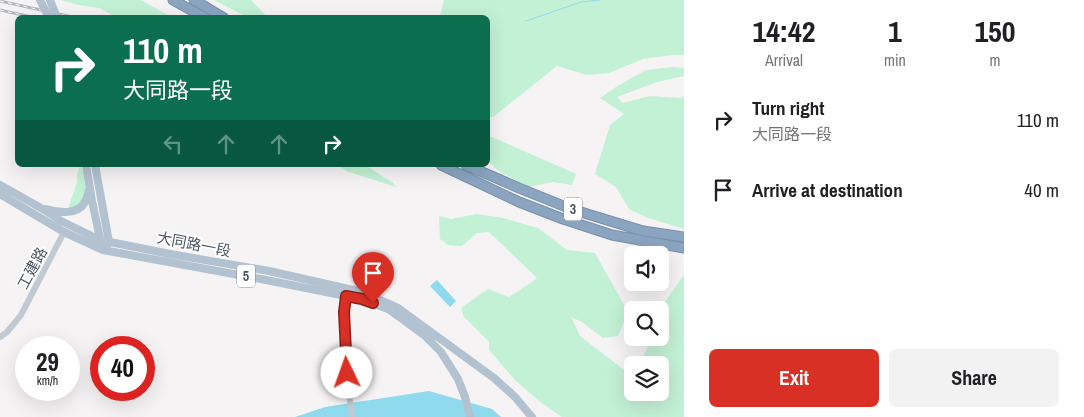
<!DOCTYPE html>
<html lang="en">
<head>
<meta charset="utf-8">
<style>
	:root { --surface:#fff; --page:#f2f2f2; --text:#202124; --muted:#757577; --accent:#d93025 }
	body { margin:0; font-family:"Archivo Narrow","Noto Sans TC",sans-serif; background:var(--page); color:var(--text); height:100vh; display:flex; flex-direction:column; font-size:19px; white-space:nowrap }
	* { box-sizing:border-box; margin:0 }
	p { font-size:16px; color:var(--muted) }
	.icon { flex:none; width:28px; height:28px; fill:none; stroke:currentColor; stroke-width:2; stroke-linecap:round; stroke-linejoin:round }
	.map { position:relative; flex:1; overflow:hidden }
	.panel { display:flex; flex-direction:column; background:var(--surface); width:400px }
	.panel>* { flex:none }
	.guide { position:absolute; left:15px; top:15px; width:475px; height:152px; border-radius:8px; box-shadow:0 5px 20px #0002; background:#0b6e4f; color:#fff; overflow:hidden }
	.tools { position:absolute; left:624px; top:246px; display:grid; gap:10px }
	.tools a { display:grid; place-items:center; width:45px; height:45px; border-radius:8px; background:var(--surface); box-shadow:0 5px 20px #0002; font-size:25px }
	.speed { position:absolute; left:15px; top:336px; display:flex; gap:10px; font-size:25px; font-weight:700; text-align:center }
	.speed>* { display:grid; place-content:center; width:65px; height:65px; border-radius:50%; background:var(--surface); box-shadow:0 5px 20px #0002; line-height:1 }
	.speed small { font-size:12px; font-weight:400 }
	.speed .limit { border:8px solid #d22; background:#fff; color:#111 }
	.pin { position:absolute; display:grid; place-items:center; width:42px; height:42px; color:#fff; margin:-51px -21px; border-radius:50% 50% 50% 0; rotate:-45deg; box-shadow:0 0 5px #0007 }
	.pin .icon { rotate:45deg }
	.me { position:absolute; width:55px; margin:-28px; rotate:357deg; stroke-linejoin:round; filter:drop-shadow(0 0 4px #0008) }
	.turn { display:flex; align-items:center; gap:18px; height:105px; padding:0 25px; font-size:22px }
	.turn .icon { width:65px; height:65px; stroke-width:2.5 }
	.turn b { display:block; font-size:35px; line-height:42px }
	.lanes { display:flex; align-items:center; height:48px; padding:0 25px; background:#0003; justify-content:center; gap:25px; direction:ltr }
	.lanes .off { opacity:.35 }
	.eta { display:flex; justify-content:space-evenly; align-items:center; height:85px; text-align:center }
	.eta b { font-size:30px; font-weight:800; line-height:35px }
	.cta { display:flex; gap:10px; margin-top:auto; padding:10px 25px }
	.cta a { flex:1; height:58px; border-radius:8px; background:var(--accent); color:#fff; font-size:20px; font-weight:800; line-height:58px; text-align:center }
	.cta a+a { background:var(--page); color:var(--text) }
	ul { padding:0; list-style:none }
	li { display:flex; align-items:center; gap:15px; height:70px; padding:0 25px }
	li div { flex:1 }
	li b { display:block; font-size:19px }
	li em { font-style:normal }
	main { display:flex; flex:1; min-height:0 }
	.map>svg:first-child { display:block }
	.green { fill:#c3f1d5 }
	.water { fill:#90daee }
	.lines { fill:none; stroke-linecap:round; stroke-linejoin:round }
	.stream { stroke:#90daee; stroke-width:1 }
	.highway-casing { stroke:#7690ad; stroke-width:11 }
	.minor { stroke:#c1cad2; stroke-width:6 }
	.major { stroke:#b3c2d1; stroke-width:8 }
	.highway { stroke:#8ba5c1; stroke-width:9 }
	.rail-casing { stroke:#b5b8bd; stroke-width:3 }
	.rail { stroke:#fff; stroke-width:1; stroke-dasharray:4; stroke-linecap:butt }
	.major-bridge { stroke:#b3c2d1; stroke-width:8 }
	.route-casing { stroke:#8d1f18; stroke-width:12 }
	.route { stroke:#d93025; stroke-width:9 }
	.labels { text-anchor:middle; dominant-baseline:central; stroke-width:4; stroke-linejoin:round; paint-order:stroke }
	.shield { fill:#fff; stroke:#808990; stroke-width:1 }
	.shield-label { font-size:14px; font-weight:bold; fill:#4a5661 }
	.street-label { font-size:15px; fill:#4a5661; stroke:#fff }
</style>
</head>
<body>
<main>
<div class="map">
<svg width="684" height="417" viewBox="0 0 684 417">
	<rect width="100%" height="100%" fill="#f5f3f3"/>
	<path class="green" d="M60 0H141L164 13 174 17H158L153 15 114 16 99 8 79 5Z
		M214 0H251L267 17H247Z
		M444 0H684V55H672L643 59 609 73 587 75 557 66 493 117 488 118V18L440 17Z
		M672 67 684 68V76L657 82 617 97 623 103 650 96 681 98 684 96V229L648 218 629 209 616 187 595 174 610 125 624 114 600 98 619 85 646 70Z
		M488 136 492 137 576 174 572 185 553 182 528 187 497 170 488 160Z
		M80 165C85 175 89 194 79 204 76 207 72 208 68 209L77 182V176Z
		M338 165H365L393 183 396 187 346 171Z
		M477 214 503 218 538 228 567 250 595 253 628 312 618 336 603 338 582 322 571 317 580 336 632 376V392C640 393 653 394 660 393V365H641L640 363 652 338H660V316L663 305 683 276H684V417H562L539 401 515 380 489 350V342L464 317 461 308 488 289 509 297 532 282 537 278 489 232 477 233 462 246 448 245 440 239 439 216 451 219Z"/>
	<path class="water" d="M437 280 456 301 450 307 430 286Z
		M429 391 492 409 501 417H295L325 407Z"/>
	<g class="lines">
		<path class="stream" d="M526 21 581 2 600 0"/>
		<defs>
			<path id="highway" d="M173 0 205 18
				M194 0 224 18
				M441 165 519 202 563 219 612 235 684 248
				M466 165 519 188 571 209 643 231 684 237"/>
		</defs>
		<use href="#highway" class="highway-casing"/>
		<path class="minor" d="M347 291C341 333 347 376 352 417
			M0 337 7 332 21 315 64 232"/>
		<path class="major" d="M86 165 92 201 101 243
			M95 165 109 242 108 244
			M0 185 41 208 61 221 100 240 170 254 269 271 362 292 398 308 494 378 515 397 532 417
			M0 194 64 232 103 250 266 280 361 299 388 309 398 316 424 335 441 352 458 379 465 397 470 417
			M46 209C59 213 78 215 85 202 87 198 88 194 89 190"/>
		<use href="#highway" class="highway"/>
		<defs>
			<path id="rail" d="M0 1 77 18
				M0 10 36 18"/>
		</defs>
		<use href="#rail" class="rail-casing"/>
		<use href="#rail" class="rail"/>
		<path class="major-bridge" d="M40 0 49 18
			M50 0 57 18"/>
	</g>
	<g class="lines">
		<defs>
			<path id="route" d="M347 373 344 312 346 296 362 299 373 303"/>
		</defs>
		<use href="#route" class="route-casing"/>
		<use href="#route" class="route"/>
	</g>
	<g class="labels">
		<g class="shield">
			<rect x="564" y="197.5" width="18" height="23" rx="4"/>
			<rect x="237" y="264.5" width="18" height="23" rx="4"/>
		</g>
		<g class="shield-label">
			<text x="573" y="209">3</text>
			<text x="246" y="276">5</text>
		</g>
		<g class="street-label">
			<text transform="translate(194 244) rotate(11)">大同路一段</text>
			<text transform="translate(32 268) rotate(-62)">工建路</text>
		</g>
	</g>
</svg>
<div class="tools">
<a><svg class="icon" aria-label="sound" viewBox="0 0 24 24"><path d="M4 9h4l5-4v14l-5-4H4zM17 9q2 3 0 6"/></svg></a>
<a><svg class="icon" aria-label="search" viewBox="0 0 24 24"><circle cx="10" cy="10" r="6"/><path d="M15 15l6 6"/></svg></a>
<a><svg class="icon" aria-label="layers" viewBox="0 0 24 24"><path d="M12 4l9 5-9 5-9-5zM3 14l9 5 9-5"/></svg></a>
</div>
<div class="speed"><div>29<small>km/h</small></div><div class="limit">40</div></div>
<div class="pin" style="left:373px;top:303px;background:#d93025"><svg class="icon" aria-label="arrive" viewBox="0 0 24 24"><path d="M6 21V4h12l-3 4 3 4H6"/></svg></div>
<svg class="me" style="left:347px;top:373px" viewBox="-20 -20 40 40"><circle r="19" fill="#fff"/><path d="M0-13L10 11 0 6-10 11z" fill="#d93025"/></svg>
<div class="guide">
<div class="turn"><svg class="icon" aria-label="right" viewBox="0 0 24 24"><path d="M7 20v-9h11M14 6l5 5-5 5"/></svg><div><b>110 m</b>大同路一段</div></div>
<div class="lanes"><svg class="icon off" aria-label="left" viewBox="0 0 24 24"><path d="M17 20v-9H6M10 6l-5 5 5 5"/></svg><svg class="icon off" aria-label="ahead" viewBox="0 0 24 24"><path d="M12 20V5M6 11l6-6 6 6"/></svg><svg class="icon off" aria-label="ahead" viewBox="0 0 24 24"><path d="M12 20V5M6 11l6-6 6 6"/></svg><svg class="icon" aria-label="right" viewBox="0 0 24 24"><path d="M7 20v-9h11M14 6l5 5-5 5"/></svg></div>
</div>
</div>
<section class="panel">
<div class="eta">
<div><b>14:42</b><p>Arrival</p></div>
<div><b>1</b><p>min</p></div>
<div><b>150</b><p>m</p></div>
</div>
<ul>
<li><svg class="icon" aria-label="right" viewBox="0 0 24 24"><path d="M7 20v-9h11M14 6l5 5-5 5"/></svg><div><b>Turn right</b><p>大同路一段</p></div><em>110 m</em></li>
<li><svg class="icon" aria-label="arrive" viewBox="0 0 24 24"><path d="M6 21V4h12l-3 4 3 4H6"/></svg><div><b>Arrive at destination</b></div><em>40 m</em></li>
</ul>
<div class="cta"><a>Exit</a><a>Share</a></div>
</section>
</main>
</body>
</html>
